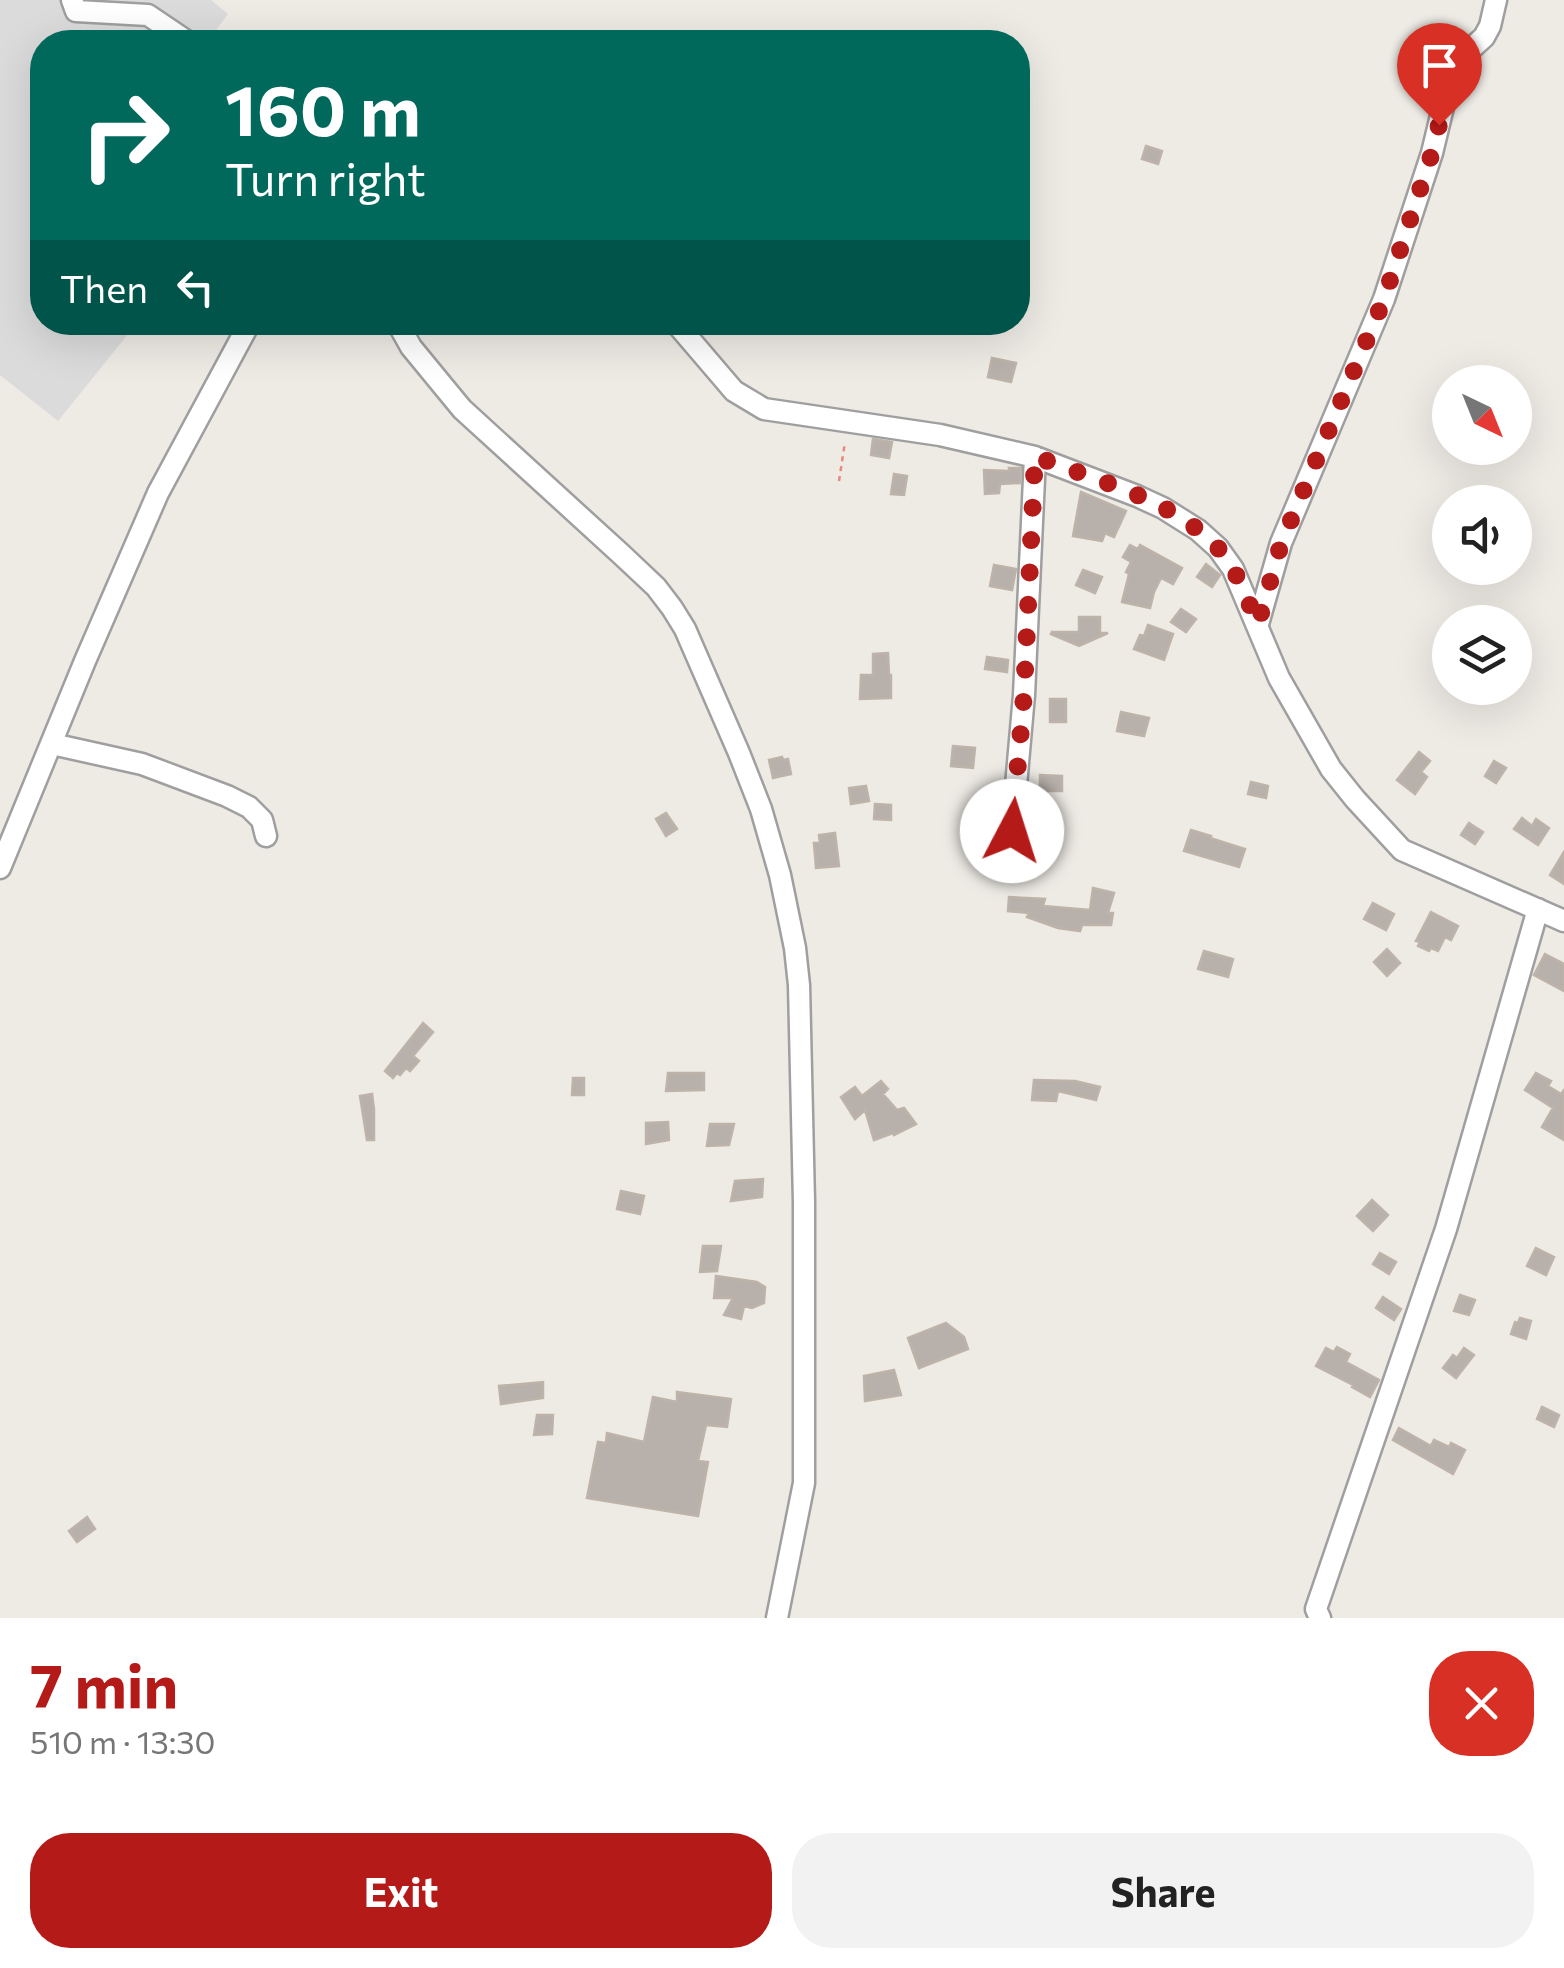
<!DOCTYPE html>
<html lang="en">
<head>
<meta charset="utf-8">
<style>
	:root { --surface:#fff; --page:#f2f2f2; --text:#222; --muted:#767676; --accent:#b41a18 }
	body { margin:0; font-family:Commissioner,sans-serif; background:var(--page); color:var(--text); height:100vh; display:flex; flex-direction:column; font-size:38px; white-space:nowrap }
	* { box-sizing:border-box; margin:0 }
	p { font-size:32px; color:var(--muted) }
	.icon { flex:none; width:55px; height:55px; fill:none; stroke:currentColor; stroke-width:2; stroke-linecap:round; stroke-linejoin:round }
	.map { position:relative; height:1618px; overflow:hidden }
	.side { display:flex; flex-direction:column; background:var(--surface); flex:1 }
	.side>* { flex:none }
	.banner { position:absolute; left:30px; top:30px; width:1000px; height:305px; border-radius:40px; box-shadow:0 10px 40px #0002; background:#00695c; color:#fff; overflow:hidden }
	.needle { width:65px; rotate:137deg }
	.buttons { position:absolute; left:1432px; top:365px; display:grid; gap:20px }
	.buttons a { display:grid; place-items:center; width:100px; height:100px; border-radius:50%; background:var(--surface); box-shadow:0 10px 40px #0002; font-size:50px }
	.pin { position:absolute; display:grid; place-items:center; width:85px; height:85px; color:#fff; margin:-102px -42px; border-radius:50% 50% 50% 0; rotate:-45deg; box-shadow:0 0 10px #0007 }
	.pin .icon { rotate:45deg }
	.me { position:absolute; width:110px; margin:-55px; rotate:5deg; stroke-linejoin:round; filter:drop-shadow(0 0 8px #0008) }
	.turn { display:flex; align-items:center; gap:35px; height:210px; padding:0 30px; font-size:45px }
	.turn .icon { width:130px; height:130px; stroke-width:2.5 }
	.turn b { display:block; font-size:70px; line-height:85px }
	.then { display:flex; align-items:center; height:95px; padding:0 30px; background:#0003; gap:20px; font-size:38px }
	.round { display:grid; place-items:center; flex:none; width:105px; height:105px; border-radius:40px; background:var(--page) }
	.head { display:flex; align-items:center; justify-content:space-between; height:170px; padding:0 30px }
	h1 { font-size:60px; font-weight:700; line-height:75px; color:var(--accent) }
	.cta { display:flex; gap:20px; margin-top:auto; padding:20px 30px }
	.cta a { flex:1; height:115px; border-radius:40px; background:var(--accent); color:#fff; font-size:40px; font-weight:700; line-height:115px; text-align:center }
	.cta a+a { background:var(--page); color:var(--text) }
	.map>svg:first-child { display:block }
	.residential { fill:#dcdbdb }
	.building { fill:#b7b0ab; stroke:#beb3a9; stroke-width:2.5 }
	.lines { fill:none; stroke-linecap:round; stroke-linejoin:round }
	.minor-casing { stroke:#9f9f9f; stroke-width:25 }
	.path { stroke:#e9887b; stroke-width:2.5; stroke-dasharray:5 5; stroke-linecap:butt }
	.minor { stroke:#fff; stroke-width:20 }
	.route { stroke:#b41a18; stroke-width:18; stroke-dasharray:0 32.4 }
</style>
</head>
<body>
<div class="map">
<svg width="1564" height="1618" viewBox="0 0 1564 1618">
	<rect width="100%" height="100%" fill="#eeebe5"/>
	<path class="residential" d="M0 0H63L76 10 84 0H211L228 14 207 42H42V322L137 323 58 421 0 375Z"/>
	<path class="building" d="M1146 146 1162 151 1158 164 1142 159Z
		M992 358 1016 363 1011 382 988 377Z
		M873 439 892 442 889 458 871 455Z
		M1009 468H1021L1020 483 1000 484 999 493 985 494 984 470 1010 471Z
		M894 474 907 476 904 495 891 494Z
		M1081 492 1126 511 1114 537 1105 533 1102 541 1073 536Z
		M1130 545 1138 549 1140 545 1182 568 1173 584 1161 578 1154 592 1150 608 1122 602 1129 574 1126 572 1131 562 1123 557Z
		M1206 564 1220 575 1212 587 1197 577Z
		M994 565 1016 569 1012 590 990 586Z
		M1083 570 1102 577 1095 593 1076 585Z
		M1181 609 1196 619 1186 632 1171 622Z
		M1079 617H1100V633H1108L1079 646 1051 634 1052 632H1079Z
		M1148 625 1173 634 1164 660 1134 649 1140 635 1144 636Z
		M888 653 889 675H891V698L860 699 861 675H873V654Z
		M987 657 1008 660 1007 672 985 669Z
		M1050 699H1066V722H1050Z
		M1121 712 1149 718 1144 736 1117 731Z
		M953 746 975 748 973 768 951 766Z
		M1419 752 1430 761 1421 772 1427 777 1415 794 1397 780Z
		M782 757 783 760 788 759 791 774 773 778 769 760Z
		M1494 761 1506 768 1496 783 1485 776Z
		M1040 775 1062 776V791H1040Z
		M1251 782 1268 786 1266 798 1248 794Z
		M866 786 869 801 851 804 849 788Z
		M875 804 891 805V820L874 819Z
		M666 813 677 829 666 836 656 819Z
		M1522 818 1532 826 1536 819 1549 828 1538 845 1514 829Z
		M1469 823 1483 832 1475 844 1461 835Z
		M986 827 998 828 1004 845 984 844Z
		M1191 830 1211 836 1210 838 1245 849 1239 867 1184 851Z
		M835 833 839 866 816 868 814 843H820L819 835Z
		M1564 852V884L1550 875Z
		M1093 888 1114 893 1108 913H1113L1111 925H1082L1080 931 1058 928 1027 917 1029 913 1008 911 1009 897 1045 899 1043 906 1090 910Z
		M1373 903 1394 914 1386 930 1364 919Z
		M1431 912 1458 926 1451 940 1445 937 1438 951 1431 948 1429 951 1418 946 1420 942 1416 941Z
		M1387 949 1400 963 1387 976 1374 962Z
		M1204 951 1233 959 1228 977 1198 969Z
		M1545 954 1564 964V991L1534 975Z
		M423 1023 433 1032 413 1056 419 1061 410 1071 406 1068 400 1075 397 1073 393 1078 385 1071Z
		M668 1073H704V1090L666 1091Z
		M1536 1073 1551 1081 1548 1086 1561 1094 1564 1090V1140L1542 1127 1553 1108 1525 1090Z
		M573 1078H584V1095H572Z
		M1034 1080 1075 1081 1100 1087 1096 1100 1058 1091 1056 1101 1032 1100Z
		M881 1081 888 1089 883 1094 897 1110 904 1108 916 1124 894 1135 893 1133 874 1140 865 1110 855 1119 841 1097 855 1087 862 1096Z
		M372 1094 374 1109V1140H367L360 1096Z
		M668 1122 669 1140 646 1144V1123Z
		M710 1124H734L729 1145 707 1146Z
		M763 1179 762 1197 731 1201 735 1181Z
		M621 1191 644 1196 640 1214 617 1209Z
		M1372 1200 1388 1215 1373 1231 1357 1216Z
		M703 1246H721L717 1271 700 1272Z
		M1536 1248 1554 1257 1546 1275 1527 1266Z
		M1380 1253 1396 1262 1389 1274 1373 1264Z
		M716 1276 757 1282 765 1287 764 1303 752 1308 744 1306 741 1319 724 1315 733 1298H714Z
		M1460 1295 1475 1300 1469 1315 1454 1311Z
		M1383 1297 1401 1309 1394 1320 1376 1308Z
		M1520 1318 1531 1321 1526 1339 1511 1334 1515 1322 1518 1323Z
		M946 1323 964 1337 968 1349 919 1368 908 1338Z
		M1337 1347 1350 1354 1346 1362 1379 1380 1370 1397 1352 1387 1353 1385 1316 1366 1326 1348 1334 1352Z
		M1464 1348 1474 1355 1456 1378 1443 1368 1453 1355 1457 1358Z
		M894 1370 901 1395 865 1401 864 1376Z
		M543 1382V1398L501 1404 499 1386Z
		M677 1392 731 1399 727 1427 706 1425 698 1461 708 1462 698 1516 587 1498 598 1442 606 1443 607 1433 644 1442 653 1397 677 1402Z
		M1542 1407 1559 1415 1554 1427 1537 1419Z
		M537 1415H553L552 1434 534 1435Z
		M1399 1428 1431 1446 1434 1440 1449 1447 1451 1443 1465 1450 1453 1474 1393 1440Z
		M87 1517 95 1529 77 1542 69 1531Z"/>
	<g class="lines">
		<defs>
			<path id="minor" d="M72 0 76 11 148 15 188 42
				M397 322 411 347 462 409 622 555 656 587 672 608 685 629 739 753 761 809 780 875 795 948 799 985 804 1202V1483L777 1618
				M675 322 734 391 764 409 940 435 1035 457 1137 496 1163 508 1198 530 1218 548 1233 569 1279 678 1331 769 1355 799 1402 850 1564 921
				M1258 624 1281 543 1384 299 1432 153 1452 70 1462 57 1484 37 1490 26 1496 0
				M52 744 142 764 227 796 249 807 262 820 266 836
				M1012 831 1024 695 1035 457
				M0 868 85 661 158 493 250 322
				M1320 1618 1316 1609 1446 1229 1538 909"/>
		</defs>
		<use href="#minor" class="minor-casing"/>
		<path class="path" d="M839 481 845 442"/>
		<use href="#minor" class="minor"/>
	</g>
	<g class="lines">
		<path class="route" d="M1012 831 1024 695 1035 456C1096 481 1171 498 1218 548 1237 569 1246 598 1258 624L1281 544 1384 299 1432 153 1439 125"/>
	</g>
</svg>
<div class="buttons">
<a><svg class="needle" viewBox="-14 -14 28 28"><path d="M0-13l5 13h-10z" fill="#e53935"/><path d="M0 13l5-13h-10z" fill="#767676"/></svg></a>
<a><svg class="icon" aria-label="sound" viewBox="0 0 24 24"><path d="M4 9h4l5-4v14l-5-4H4zM17 9q2 3 0 6"/></svg></a>
<a><svg class="icon" aria-label="layers" viewBox="0 0 24 24"><path d="M12 4l9 5-9 5-9-5zM3 14l9 5 9-5"/></svg></a>
</div>
<div class="pin" style="left:1439px;top:125px;background:#d93025"><svg class="icon" aria-label="arrive" viewBox="0 0 24 24"><path d="M6 21V4h12l-3 4 3 4H6"/></svg></div>
<svg class="me" style="left:1012px;top:831px" viewBox="-20 -20 40 40"><circle r="19" fill="#fff"/><path d="M0-13L10 11 0 6-10 11z" fill="#b41a18"/></svg>
<div class="banner">
<div class="turn"><svg class="icon" aria-label="right" viewBox="0 0 24 24"><path d="M7 20v-9h11M14 6l5 5-5 5"/></svg><div><b>160 m</b>Turn right</div></div>
<div class="then">Then<svg class="icon" aria-label="left" viewBox="0 0 24 24"><path d="M17 20v-9H6M10 6l-5 5 5 5"/></svg></div>
</div>
</div>
<section class="side">
<div class="head"><div><h1>7 min</h1><p>510 m · 13:30</p></div><a class="round" style="background:#d93025;color:#fff"><svg class="icon" aria-label="close" viewBox="0 0 24 24"><path d="M6 6l12 12M18 6L6 18"/></svg></a></div>
<div class="cta"><a>Exit</a><a>Share</a></div>
</section>
</body>
</html>
